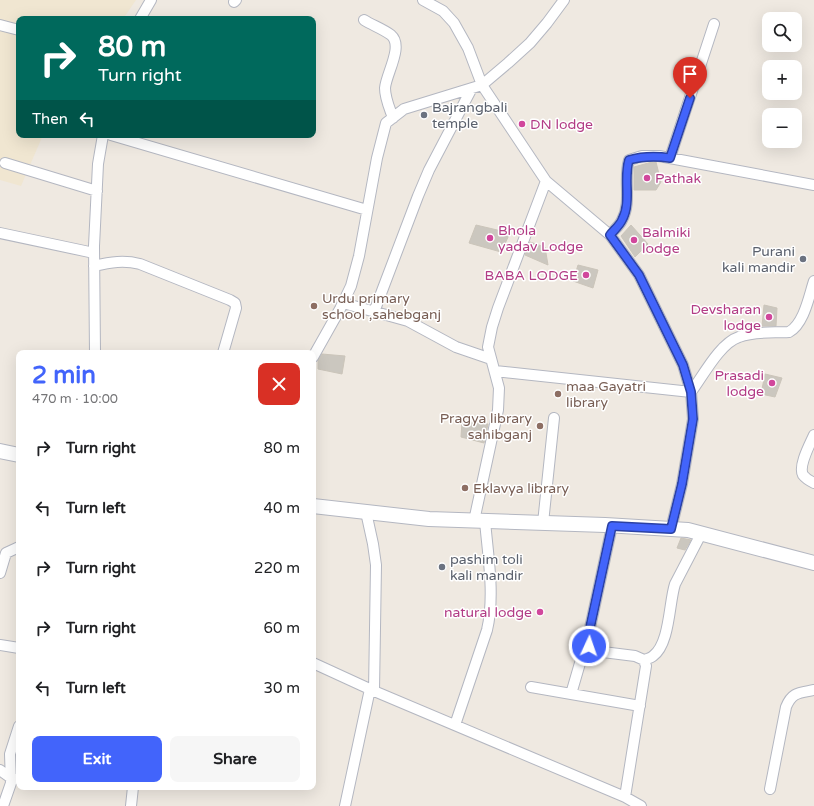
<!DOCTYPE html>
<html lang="en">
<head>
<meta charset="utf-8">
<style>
	:root { --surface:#fff; --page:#f6f6f6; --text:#202124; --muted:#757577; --accent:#4264fb }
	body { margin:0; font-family:"Varela Round",sans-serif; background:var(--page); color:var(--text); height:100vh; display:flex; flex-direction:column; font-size:15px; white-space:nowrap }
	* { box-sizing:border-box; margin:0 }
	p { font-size:13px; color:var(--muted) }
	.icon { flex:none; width:22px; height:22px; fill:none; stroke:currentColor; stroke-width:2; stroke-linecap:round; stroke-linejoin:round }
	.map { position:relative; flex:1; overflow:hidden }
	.details { position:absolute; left:16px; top:350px; width:300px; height:440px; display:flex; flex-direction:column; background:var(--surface); border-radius:8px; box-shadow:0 4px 16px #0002 }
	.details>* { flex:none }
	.hud { position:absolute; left:16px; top:16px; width:300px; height:122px; border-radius:8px; box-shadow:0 4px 16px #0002; background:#00695c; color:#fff; overflow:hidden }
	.controls { position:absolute; left:762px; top:12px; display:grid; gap:8px }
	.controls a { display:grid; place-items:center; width:40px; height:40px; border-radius:8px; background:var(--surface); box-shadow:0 4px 16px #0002; font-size:20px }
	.pin { position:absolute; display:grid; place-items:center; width:34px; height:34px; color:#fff; margin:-41px -17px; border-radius:50% 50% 50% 0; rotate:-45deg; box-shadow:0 0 4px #0007 }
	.pin .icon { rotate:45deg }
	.me { position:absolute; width:44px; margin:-22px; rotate:3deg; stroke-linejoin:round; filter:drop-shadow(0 0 3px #0008) }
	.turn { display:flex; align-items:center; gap:14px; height:84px; padding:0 16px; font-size:18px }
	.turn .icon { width:52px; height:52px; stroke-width:2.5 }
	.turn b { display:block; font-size:28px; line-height:34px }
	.then { display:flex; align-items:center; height:38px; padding:0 16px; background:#0003; gap:8px; font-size:15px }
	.round { display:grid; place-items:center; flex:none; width:42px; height:42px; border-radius:8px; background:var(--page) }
	.overview { display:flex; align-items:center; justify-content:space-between; height:68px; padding:0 16px }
	h1 { font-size:24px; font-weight:700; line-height:30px; color:var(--accent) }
	.cta { display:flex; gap:8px; margin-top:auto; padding:8px 16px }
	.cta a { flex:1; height:46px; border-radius:8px; background:var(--accent); color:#fff; font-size:16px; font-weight:700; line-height:46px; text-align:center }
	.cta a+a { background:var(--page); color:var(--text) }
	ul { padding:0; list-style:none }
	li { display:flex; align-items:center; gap:12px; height:60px; padding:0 16px }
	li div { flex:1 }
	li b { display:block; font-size:15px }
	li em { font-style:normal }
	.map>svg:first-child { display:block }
	.education { fill:#f0e6d1 }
	.building { fill:#cbc7bf; stroke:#cbc5ba }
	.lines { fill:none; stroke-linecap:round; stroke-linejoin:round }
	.minor-casing { stroke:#b4b7c1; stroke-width:12 }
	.secondary-casing { stroke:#b4b7c1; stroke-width:16 }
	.minor { stroke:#fff; stroke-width:10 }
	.secondary { stroke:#fff; stroke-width:14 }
	.route-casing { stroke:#2b41a3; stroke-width:10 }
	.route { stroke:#4264fb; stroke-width:7 }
	.worship-dot { fill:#6b7280; stroke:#fff; stroke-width:1.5 }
	.hotel-dot { fill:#d1479c; stroke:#fff; stroke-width:1.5 }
	.education-dot { fill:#8d6e63; stroke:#fff; stroke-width:1.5 }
	.labels { text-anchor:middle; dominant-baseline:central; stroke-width:3; stroke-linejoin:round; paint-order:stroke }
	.worship-label { font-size:14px; fill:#5b616d; stroke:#fff; text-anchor:start }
	.hotel-label { font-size:14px; fill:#b23c85; stroke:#fff; text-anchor:start }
	.education-label { font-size:14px; fill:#785e54; stroke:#fff; text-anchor:start }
</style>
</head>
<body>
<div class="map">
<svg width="814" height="806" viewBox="0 0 814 806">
	<rect width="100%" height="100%" fill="#efe9e1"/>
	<path class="education" d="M0 0H136L123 19H19V135H43L21 186 0 180Z"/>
	<path class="building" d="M652 162H656L661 182 656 190H634V167Z
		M476 225 510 233 501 252 469 243Z
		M631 225 648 244 635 257 621 236Z
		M530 242 545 247 548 265 525 255Z
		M578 265 598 270 593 288 573 281Z
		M764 305 777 308 776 326H762Z
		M322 354 345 356 342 374 318 369V360Z
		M765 374 782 378 775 397 761 394Z
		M462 422 488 424 484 443 461 437Z
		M681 538 691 540 685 550 677 548Z"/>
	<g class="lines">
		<defs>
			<path id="minor" d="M423 0 443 11 454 23 468 48 482 85 546 181 610 235 639 275 683 365 691 392 693 419 682 484 671 529
				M234 2 236 0
				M140 19 151 0
				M364 20C372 25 383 29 391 35 404 46 386 74 385 88 385 99 390 109 393 118
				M0 25 19 30
				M111 135 367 210
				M670 158 714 24
				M5 163 97 191
				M0 233 94 253
				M610 235C614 230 620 225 622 220 632 202 623 179 629 160L642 156H659L814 185
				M94 266C111 262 124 260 140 264L230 300 235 303 236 308 223 353
				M343 303 408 321 456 347 491 359
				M374 312 418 196 429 170 472 88
				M95 353 94 246 98 164 103 135
				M313 357 340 309 351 286 359 256 377 158 386 123 404 109 482 85 508 63 530 43 547 23 564 0
				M495 371 691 392C703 376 720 343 739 337 754 331 773 333 789 332 804 324 809 296 814 281
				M814 435C810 444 798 466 803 475 806 479 810 481 814 483
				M366 512 373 544 376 565 374 691
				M474 521 498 410 499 388 488 347 492 327 498 308 546 181
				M543 523 554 418
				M612 526 588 637 589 646 595 651 635 656 644 660 646 666 625 797
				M0 573 6 553 19 547
				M0 645 19 648
				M644 660C647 659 651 658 653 656 670 644 669 602 675 584L701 534
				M313 663 374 691 625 797 641 806
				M531 687 640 706
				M571 694 587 639
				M455 725 487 630C495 596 488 556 485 521
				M0 770 11 778 19 779
				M770 789 786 707C792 692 799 693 814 690
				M3 806 11 783 10 754 19 726
				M131 806 133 787
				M345 806 370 689"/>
			<path id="secondary" d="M0 451 19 455
				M313 506 429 519 605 525 688 530 814 563"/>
		</defs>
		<use href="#minor" class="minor-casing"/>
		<use href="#secondary" class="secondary-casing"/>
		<use href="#minor" class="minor"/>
		<use href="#secondary" class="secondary"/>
	</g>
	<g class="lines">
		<defs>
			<path id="route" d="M589 646 588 637 612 526 671 529 682 484 693 419 691 392 683 365 639 275 610 235C614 230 620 225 622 220 632 202 623 179 629 160 643 156 656 156 670 158L690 98"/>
		</defs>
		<use href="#route" class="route-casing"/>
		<use href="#route" class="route"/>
	</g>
	<g class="worship-dot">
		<circle cx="424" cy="115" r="4"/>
		<circle cx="803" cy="259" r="4"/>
		<circle cx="442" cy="567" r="4"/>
	</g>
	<g class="hotel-dot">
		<circle cx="522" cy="124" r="4"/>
		<circle cx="647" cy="178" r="4"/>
		<circle cx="490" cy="238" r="4"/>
		<circle cx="634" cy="240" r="4"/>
		<circle cx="586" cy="275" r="4"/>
		<circle cx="769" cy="317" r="4"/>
		<circle cx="772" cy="383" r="4"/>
		<circle cx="540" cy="612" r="4"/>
	</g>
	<g class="education-dot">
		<circle cx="314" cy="306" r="4"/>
		<circle cx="558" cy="394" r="4"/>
		<circle cx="540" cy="426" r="4"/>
		<circle cx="465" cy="488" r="4"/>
	</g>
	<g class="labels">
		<g class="worship-label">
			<text x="432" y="107">Bajrangbali<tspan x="432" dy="16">temple</tspan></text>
			<text x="795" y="251" text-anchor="end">Purani<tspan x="795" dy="16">kali mandir</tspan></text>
			<text x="450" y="559">pashim toli<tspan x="450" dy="16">kali mandir</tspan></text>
		</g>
		<g class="hotel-label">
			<text x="530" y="124">DN lodge</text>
			<text x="655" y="178">Pathak</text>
			<text x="498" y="230">Bhola<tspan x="498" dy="16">yadav Lodge</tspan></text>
			<text x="642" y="232">Balmiki<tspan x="642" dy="16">lodge</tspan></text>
			<text x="578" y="275" text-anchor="end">BABA LODGE</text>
			<text x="761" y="309" text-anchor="end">Devsharan<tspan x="761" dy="16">lodge</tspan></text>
			<text x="764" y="375" text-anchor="end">Prasadi<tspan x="764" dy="16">lodge</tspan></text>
			<text x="532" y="612" text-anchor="end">natural lodge</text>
		</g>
		<g class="education-label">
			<text x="322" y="298">Urdu primary<tspan x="322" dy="16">school ,sahebganj</tspan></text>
			<text x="566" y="386">maa Gayatri<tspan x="566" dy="16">library</tspan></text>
			<text x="532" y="418" text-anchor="end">Pragya library<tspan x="532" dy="16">sahibganj</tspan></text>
			<text x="473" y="488">Eklavya library</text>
		</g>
	</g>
</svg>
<div class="controls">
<a><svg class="icon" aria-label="search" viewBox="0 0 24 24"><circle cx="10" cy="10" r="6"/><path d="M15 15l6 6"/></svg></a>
<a>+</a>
<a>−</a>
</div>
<div class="pin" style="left:690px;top:98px;background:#d93025"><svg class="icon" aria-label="arrive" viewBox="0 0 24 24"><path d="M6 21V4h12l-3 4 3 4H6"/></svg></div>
<svg class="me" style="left:589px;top:646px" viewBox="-20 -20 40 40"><circle r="17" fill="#4264fb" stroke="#fff" stroke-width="3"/><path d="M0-11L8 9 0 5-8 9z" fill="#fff"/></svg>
<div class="hud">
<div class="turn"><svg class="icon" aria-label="right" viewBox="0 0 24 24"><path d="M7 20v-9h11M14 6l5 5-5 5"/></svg><div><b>80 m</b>Turn right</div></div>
<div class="then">Then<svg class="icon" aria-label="left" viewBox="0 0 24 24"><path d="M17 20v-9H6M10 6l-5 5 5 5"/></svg></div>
</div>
<section class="details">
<div class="overview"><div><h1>2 min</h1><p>470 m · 10:00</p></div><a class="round" style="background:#d93025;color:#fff"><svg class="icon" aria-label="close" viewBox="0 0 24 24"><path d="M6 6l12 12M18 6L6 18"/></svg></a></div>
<ul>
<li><svg class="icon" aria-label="right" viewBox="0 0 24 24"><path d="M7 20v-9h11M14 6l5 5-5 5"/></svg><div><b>Turn right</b></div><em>80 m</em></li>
<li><svg class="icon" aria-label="left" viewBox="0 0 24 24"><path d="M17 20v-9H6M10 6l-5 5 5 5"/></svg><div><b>Turn left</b></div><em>40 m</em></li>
<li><svg class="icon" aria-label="right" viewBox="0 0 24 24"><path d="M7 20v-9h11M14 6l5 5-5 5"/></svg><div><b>Turn right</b></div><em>220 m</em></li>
<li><svg class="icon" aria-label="right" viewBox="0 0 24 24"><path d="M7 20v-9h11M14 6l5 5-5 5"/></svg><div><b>Turn right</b></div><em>60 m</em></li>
<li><svg class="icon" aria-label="left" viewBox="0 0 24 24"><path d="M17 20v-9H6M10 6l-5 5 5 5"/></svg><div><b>Turn left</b></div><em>30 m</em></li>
</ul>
<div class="cta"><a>Exit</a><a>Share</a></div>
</section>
</div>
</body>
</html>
